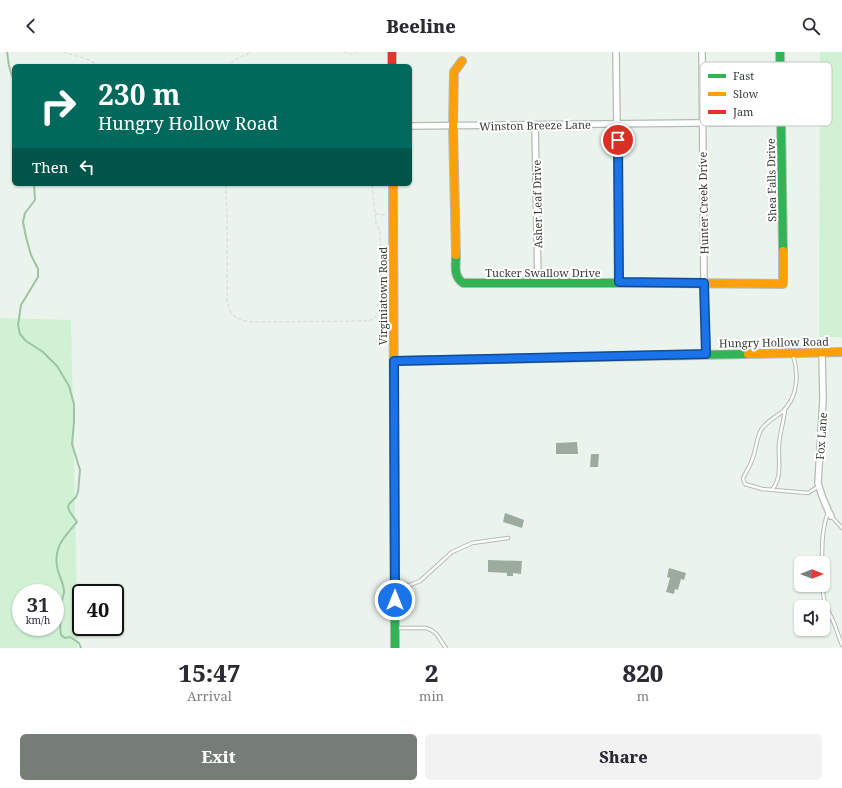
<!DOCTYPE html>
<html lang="en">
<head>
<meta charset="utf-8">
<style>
	:root { --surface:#fff; --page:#f2f2f3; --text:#2b2b33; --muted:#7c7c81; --accent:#757d76 }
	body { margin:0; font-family:"Noto Serif",serif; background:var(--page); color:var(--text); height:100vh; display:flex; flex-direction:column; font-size:15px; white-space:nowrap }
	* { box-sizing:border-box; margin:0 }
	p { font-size:13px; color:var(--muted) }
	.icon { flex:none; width:22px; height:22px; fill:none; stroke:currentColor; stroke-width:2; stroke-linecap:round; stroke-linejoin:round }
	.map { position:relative; height:596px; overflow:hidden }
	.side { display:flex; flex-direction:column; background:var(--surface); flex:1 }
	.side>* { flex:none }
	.hud { position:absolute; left:12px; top:12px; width:400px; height:122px; border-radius:6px; box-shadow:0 1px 3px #0004; background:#00695c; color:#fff; overflow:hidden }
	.needle { width:26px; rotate:90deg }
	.buttons { position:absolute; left:794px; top:504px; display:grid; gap:8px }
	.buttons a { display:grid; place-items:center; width:36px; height:36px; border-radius:6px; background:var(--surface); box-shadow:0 1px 3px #0004; font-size:20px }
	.speed { position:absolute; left:12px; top:532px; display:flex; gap:8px; font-size:20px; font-weight:700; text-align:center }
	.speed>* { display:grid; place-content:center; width:52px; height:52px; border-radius:50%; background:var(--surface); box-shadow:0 1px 3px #0004; line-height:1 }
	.speed small { font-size:10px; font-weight:400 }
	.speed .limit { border:2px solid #111; border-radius:6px; background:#fff; color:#111 }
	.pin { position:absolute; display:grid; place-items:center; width:34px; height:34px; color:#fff; margin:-17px; border:2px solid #fff; border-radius:50%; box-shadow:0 1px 4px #0007 }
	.me { position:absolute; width:44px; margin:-22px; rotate:0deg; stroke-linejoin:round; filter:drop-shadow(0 0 3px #0008) }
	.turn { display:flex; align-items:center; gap:14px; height:84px; padding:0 20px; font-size:18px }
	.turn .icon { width:52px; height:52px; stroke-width:2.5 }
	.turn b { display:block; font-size:28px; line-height:34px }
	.then { display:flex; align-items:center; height:38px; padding:0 20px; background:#0003; gap:8px; font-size:15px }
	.eta { display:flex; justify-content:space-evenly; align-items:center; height:68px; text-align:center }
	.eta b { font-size:24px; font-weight:800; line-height:28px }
	.button { display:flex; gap:8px; margin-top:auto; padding:8px 20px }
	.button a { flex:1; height:46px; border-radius:6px; background:var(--accent); color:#fff; font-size:16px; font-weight:800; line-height:46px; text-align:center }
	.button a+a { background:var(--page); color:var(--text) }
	header { display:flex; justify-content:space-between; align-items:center; height:52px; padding:0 20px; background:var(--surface); font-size:18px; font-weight:800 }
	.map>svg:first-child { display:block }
	.green { fill:#d1f1d5; fill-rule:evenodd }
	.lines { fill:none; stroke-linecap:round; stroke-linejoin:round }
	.stream { stroke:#9dc4a2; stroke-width:2 }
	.building { fill:#9dab9f }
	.lane-casing { stroke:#b4bbb5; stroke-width:4.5 }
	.street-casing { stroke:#b4bbb5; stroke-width:8 }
	.fast-casing { stroke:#b4bbb5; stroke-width:10 }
	.slow-casing { stroke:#b4bbb5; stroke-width:10 }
	.jam-casing { stroke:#b4bbb5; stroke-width:10 }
	.path { stroke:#dde0de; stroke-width:1.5; stroke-dasharray:4 2; stroke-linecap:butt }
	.lane { stroke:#fcfdfc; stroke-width:2.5 }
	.street { stroke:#fcfdfc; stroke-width:5.5 }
	.fast { stroke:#30b455; stroke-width:8 }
	.slow { stroke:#ff9f0a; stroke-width:8 }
	.jam { stroke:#e5322d; stroke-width:8 }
	.route-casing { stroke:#114b97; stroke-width:10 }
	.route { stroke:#1a73e8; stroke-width:7 }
	.labels { text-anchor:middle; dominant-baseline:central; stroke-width:4; stroke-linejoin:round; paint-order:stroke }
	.street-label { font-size:11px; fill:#363d37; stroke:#fff }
	.key { fill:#fff; stroke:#c3c5c3; stroke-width:1 }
	.key-label { font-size:11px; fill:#363d37 }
</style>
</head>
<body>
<header><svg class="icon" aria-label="back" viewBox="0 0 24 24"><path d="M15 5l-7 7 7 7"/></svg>Beeline<svg class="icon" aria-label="search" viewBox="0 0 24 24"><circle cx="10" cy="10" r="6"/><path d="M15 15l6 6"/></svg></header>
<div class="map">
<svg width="842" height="596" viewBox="0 0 842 596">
	<rect width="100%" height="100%" fill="#ebf4ec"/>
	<path class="green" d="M820 0H842V285H819Z
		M0 266 71 268 78 596H0ZM21 541H55V575H21Z"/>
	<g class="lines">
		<path class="stream" d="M7 0 9 14 14 30
			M34 132 35 148 25 161 23 170 26 185 31 203 38 217V225L21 253 18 273 20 282 26 289 43 300 57 314 69 334 74 352V370L72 392 80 418 78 440 76 445 69 452 68 455 70 460 77 470C63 486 52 497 58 519 60 526 64 532 64 540 64 543 62 546 62 549 61 560 59 573 61 583L65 586 70 585 79 591 81 596"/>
	</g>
	<path class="building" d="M577 390 578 402H556V391Z
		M591 402H599L598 415H590Z
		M505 461 524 468 522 476 503 470Z
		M488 508 522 509 521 522 513 521V524H507V521L488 520Z
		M669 516 686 521 684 528 681 527 678 538 675 537 674 542 666 540 670 526 667 525Z"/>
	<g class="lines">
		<defs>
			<path id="lane" d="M793 303C799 322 798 346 782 360 774 366 766 370 761 378 756 387 756 399 752 408 750 415 745 421 743 427L745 432 762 437 808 441 819 434
				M772 438C783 424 778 408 779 392 780 380 784 369 785 357
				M832 465 842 476
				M822 511C822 493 822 477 828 460
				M396 533H410L420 529 452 500 472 491 508 486
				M822 533 824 547 828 558 834 571 842 593
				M396 576H426C438 579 439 588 446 596"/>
			<path id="street" d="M616 0 619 230
				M702 0 704 231 707 302
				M535 73 538 231
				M410 74 781 70
				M822 300 823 347 818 431C821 443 825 453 831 464"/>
			<path id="fast" d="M780 0 783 199
				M456 203C456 214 453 224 463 231H665
				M394 309 748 302
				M394 362 395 596"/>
			<path id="slow" d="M393 132 394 362
				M456 203 453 74 454 20 462 9
				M665 231 783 232V199
				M748 302 842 300"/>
			<path id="jam" d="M392 0V14"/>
		</defs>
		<use href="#lane" class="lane-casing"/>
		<use href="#street" class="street-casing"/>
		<use href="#fast" class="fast-casing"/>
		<use href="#slow" class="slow-casing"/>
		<use href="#jam" class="jam-casing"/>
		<path class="path" d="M63 0 87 7 100 14
			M343 0 352 2 359 0
			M225 14 237 7 252 0
			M227 132 226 139 227 166V245C227 249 228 255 230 258 235 270 251 270 262 270L365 269 371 268 376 264 380 257 381 248V218L380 179 376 171 372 132
			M375 162 387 163"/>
		<use href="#lane" class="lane"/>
		<use href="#street" class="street"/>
		<use href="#fast" class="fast"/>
		<use href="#slow" class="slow"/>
		<use href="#jam" class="jam"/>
	</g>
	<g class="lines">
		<defs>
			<path id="route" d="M395 548 394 309 706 302 704 231 619 230 618 88"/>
		</defs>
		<use href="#route" class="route-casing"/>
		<use href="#route" class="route"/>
	</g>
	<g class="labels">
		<g class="street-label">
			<text transform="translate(535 73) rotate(-1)">Winston Breeze Lane</text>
			<text transform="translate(771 128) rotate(-91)">Shea Falls Drive</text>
			<text transform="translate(703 151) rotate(-91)">Hunter Creek Drive</text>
			<text transform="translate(537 152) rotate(-91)">Asher Leaf Drive</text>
			<text x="543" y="220">Tucker Swallow Drive</text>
			<text transform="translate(382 244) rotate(-90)">Virginiatown Road</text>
			<text transform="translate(774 290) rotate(-1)">Hungry Hollow Road</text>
			<text transform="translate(821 384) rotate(-86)">Fox Lane</text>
		</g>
	</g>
	<rect x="700" y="10" width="132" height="64" rx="6" class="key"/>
	<rect x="708" y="22" width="18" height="4" fill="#30b455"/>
	<rect x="708" y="40" width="18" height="4" fill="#ff9f0a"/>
	<rect x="708" y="58" width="18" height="4" fill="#e5322d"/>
	<g class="key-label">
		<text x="733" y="28">Fast</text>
		<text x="733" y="46">Slow</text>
		<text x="733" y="64">Jam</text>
	</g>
</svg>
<div class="buttons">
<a><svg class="needle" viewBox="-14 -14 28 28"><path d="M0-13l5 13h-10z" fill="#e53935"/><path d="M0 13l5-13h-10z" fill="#7c7c81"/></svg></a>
<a><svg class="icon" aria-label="sound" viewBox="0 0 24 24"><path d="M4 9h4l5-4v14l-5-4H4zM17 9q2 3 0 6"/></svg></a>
</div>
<div class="speed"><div>31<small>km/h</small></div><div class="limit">40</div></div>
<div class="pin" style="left:618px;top:88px;background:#d93025"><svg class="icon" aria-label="arrive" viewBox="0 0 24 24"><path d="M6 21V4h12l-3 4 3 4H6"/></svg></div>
<svg class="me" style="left:395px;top:548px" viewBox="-20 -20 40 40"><circle r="17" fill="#1a73e8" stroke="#fff" stroke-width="3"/><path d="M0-11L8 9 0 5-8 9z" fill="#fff"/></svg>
<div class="hud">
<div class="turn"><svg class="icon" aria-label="right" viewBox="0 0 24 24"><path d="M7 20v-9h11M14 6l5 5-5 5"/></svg><div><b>230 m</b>Hungry Hollow Road</div></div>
<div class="then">Then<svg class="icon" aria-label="left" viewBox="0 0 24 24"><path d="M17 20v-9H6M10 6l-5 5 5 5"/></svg></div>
</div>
</div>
<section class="side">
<div class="eta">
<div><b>15:47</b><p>Arrival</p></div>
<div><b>2</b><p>min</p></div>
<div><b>820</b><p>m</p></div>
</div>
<div class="button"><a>Exit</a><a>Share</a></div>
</section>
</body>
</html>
